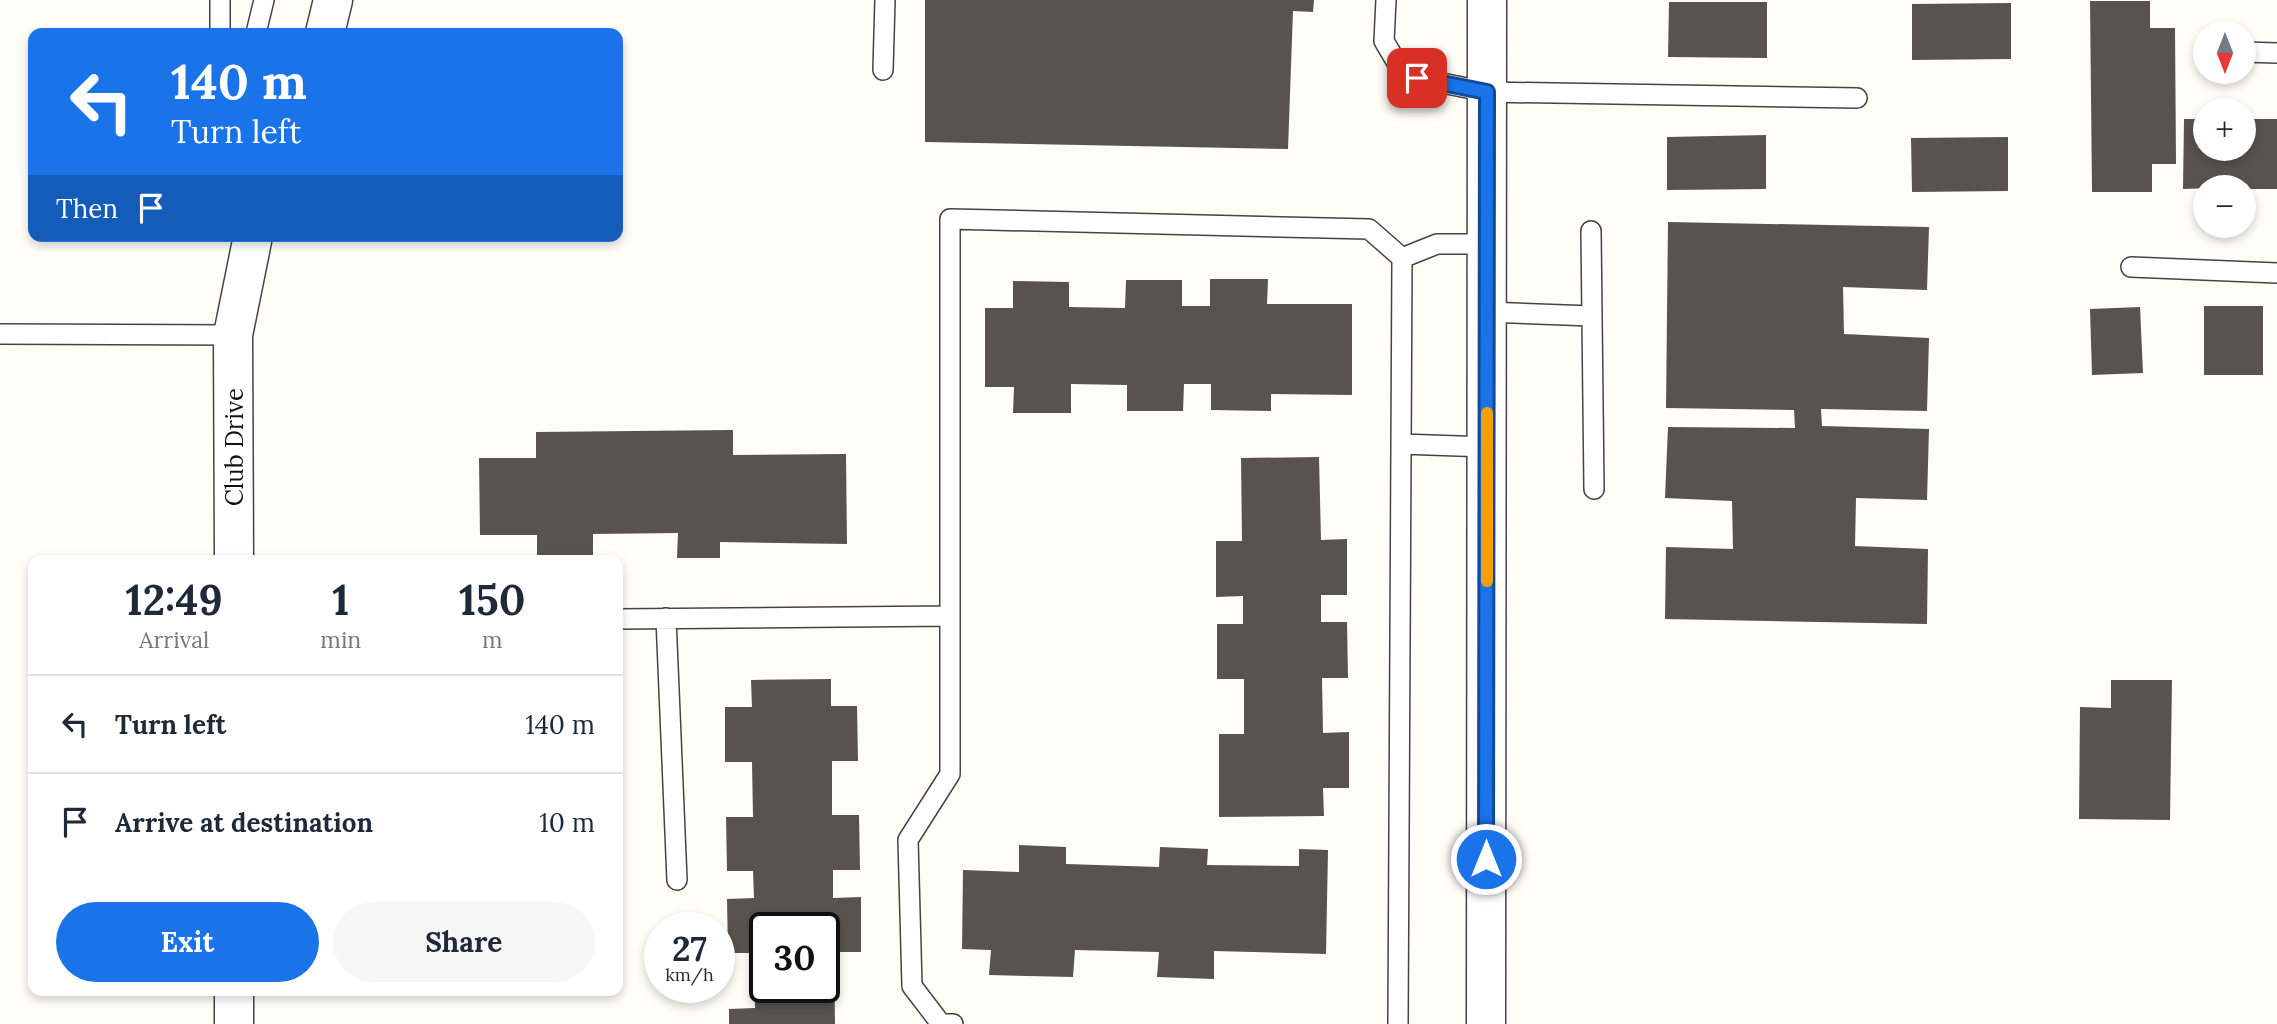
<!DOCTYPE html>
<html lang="en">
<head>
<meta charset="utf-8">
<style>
	:root { --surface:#fff; --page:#f6f6f7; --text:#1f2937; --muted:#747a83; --line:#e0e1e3; --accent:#1a73e8 }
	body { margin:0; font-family:Lora,serif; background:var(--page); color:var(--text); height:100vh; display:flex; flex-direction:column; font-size:26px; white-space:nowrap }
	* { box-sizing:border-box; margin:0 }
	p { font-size:23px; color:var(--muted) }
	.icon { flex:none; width:38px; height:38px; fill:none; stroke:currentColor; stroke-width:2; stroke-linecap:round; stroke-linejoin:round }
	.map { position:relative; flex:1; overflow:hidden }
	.sheet { position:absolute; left:28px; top:555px; width:595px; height:441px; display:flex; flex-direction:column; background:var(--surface); border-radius:14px; box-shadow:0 4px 10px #0003 }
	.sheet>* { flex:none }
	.banner { position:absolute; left:28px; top:28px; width:595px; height:214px; border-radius:14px; box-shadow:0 4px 10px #0003; background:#1a73e8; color:#fff; overflow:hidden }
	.needle { width:46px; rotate:180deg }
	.controls { position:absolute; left:2193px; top:21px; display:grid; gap:14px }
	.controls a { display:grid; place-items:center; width:63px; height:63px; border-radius:50%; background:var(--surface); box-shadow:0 4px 10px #0003; font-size:35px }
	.speed { position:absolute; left:644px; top:912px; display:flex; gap:14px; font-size:35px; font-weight:700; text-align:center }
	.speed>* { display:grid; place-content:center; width:91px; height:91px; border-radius:50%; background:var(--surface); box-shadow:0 4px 10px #0003; line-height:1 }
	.speed small { font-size:18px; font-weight:400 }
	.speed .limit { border:4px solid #111; border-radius:10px; background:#fff; color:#111 }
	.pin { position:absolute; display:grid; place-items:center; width:60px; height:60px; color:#fff; margin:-30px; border-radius:14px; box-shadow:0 4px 10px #0006 }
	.me { position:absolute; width:77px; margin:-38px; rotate:0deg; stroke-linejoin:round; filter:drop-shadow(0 0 5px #0008) }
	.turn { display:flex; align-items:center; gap:24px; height:147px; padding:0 28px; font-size:32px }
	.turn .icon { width:91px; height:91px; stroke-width:2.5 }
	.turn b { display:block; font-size:49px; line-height:60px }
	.then { display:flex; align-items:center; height:66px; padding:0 28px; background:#0003; gap:14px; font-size:26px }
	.eta { display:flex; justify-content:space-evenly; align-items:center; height:119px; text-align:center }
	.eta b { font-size:42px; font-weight:700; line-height:49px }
	.primary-button { display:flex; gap:14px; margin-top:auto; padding:14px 28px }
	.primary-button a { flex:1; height:80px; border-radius:42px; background:var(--accent); color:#fff; font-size:28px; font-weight:700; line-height:80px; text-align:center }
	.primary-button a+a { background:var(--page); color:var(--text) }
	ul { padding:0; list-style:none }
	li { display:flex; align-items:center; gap:21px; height:98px; padding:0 28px; border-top:2px solid var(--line) }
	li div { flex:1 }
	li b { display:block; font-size:26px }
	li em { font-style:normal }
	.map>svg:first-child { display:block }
	.building { fill:#58534e; fill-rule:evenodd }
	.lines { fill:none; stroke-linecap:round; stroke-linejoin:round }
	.service-casing { stroke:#444; stroke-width:22 }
	.minor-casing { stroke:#444; stroke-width:41 }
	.service { stroke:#fff; stroke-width:19 }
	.minor { stroke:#fff; stroke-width:38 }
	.route-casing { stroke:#114b97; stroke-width:18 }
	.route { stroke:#1a73e8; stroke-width:12 }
	.slow { stroke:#f59e0b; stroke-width:12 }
	.labels { text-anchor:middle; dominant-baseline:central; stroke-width:7; stroke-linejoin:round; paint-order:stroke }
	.street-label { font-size:24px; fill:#111; stroke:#fff }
</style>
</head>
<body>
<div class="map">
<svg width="2277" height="1024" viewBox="0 0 2277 1024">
	<rect width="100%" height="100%" fill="#fefdf6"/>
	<path class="building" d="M925 0H1314L1313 12 1293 11 1288 149 925 142Z
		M2090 1H2150V28H2175L2176 164H2152V192H2092Z
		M1669 2H1767V58L1668 57Z
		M2011 3V59L1912 60V4Z
		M2184 119H2205V149H2244V119H2277V189H2244V187L2183 189Z
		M1766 135V189L1667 190V137Z
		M2008 137V191L1912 192 1911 138Z
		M1668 222 1929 227 1927 290 1843 287 1844 334 1929 338 1927 411 1821 409 1822 426 1929 429 1927 500 1856 498 1855 546 1928 549 1927 624 1665 619 1666 547 1733 549 1732 501 1665 498 1668 427 1795 428 1794 410 1666 408Z
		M1210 279H1268L1267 304H1352V395L1271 394V411L1211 410V384H1184L1183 411H1127V385L1071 384V413H1013L1014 387H985V308H1013V281L1069 282V307L1125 308 1126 280H1182V306H1210Z
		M2204 306H2263V375H2204Z
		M2140 307 2143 373 2092 375 2090 309Z
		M733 430V455L846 454 847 544 720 542V558H677L678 533 593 534V560H537V535H480L479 458H536V432Z
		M1319 457 1321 540 1347 539V595H1321V622H1347L1348 678H1322L1323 733 1349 732V788H1323L1324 816 1219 817V734H1244V679H1217V624H1243V596L1216 597V541H1242L1241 458Z
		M831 679V706H857L858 761H832V815H859L860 870H833V898L861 897V952H834L835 1024H729V1009L755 1008 754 953H728L727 899 754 898 753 871H727L726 817H753L752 762H725V707H752L751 680ZM765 928H824V987H765Z
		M2111 680H2172L2170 820 2079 819 2080 707 2111 708Z
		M1019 845 1066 847V864L1159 867 1160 847 1208 849 1207 865 1299 866V849L1328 850 1326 954 1214 951V979L1157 977 1159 952 1075 950 1073 977 989 975 991 950 962 949 963 870 1019 872Z"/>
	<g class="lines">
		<defs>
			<path id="service" d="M1386 0 1384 41 1397 63 1417 78 1487 92 1857 98
				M220 33V0
				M256 33 264 0
				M2244 52 2277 53
				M883 70 885 0
				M1591 231 1594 489
				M1402 258 1437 244H1487
				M2131 267 2277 273
				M1487 312 1592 316
				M0 334 233 335
				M1401 444 1487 447
				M666 618 677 880
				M618 619 950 616
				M953 1024H941L912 986 908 840 950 774V219L1369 229 1402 258 1398 1024"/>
			<path id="minor" d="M325 33 333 0
				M234 560 233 335 253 236
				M234 990V1024
				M1486 1024 1487 0"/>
		</defs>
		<use href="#service" class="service-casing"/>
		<use href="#minor" class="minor-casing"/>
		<use href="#service" class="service"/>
		<use href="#minor" class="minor"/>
	</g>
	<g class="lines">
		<defs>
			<path id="route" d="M1417 78 1487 92 1486 859"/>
		</defs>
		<use href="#route" class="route-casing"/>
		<use href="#route" class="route"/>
		<path class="slow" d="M1487 581V413"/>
	</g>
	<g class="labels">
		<g class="street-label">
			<text transform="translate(234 447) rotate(-90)">Club Drive</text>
		</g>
	</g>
</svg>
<div class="controls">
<a><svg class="needle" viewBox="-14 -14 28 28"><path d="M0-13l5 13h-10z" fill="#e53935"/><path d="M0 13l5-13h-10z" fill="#747a83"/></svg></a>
<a>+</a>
<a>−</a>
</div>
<div class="speed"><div>27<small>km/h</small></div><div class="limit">30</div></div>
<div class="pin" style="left:1417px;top:78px;background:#d93025"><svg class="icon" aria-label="arrive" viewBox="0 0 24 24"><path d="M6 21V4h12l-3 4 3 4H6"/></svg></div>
<svg class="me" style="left:1486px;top:859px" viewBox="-20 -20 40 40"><circle r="17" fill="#1a73e8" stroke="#fff" stroke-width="3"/><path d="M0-11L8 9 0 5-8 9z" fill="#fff"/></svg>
<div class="banner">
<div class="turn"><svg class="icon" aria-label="left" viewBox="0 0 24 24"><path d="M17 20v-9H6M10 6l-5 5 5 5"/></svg><div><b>140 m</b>Turn left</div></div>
<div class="then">Then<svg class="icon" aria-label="arrive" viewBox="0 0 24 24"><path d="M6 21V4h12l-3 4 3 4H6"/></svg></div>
</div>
<section class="sheet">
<div class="eta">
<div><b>12:49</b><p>Arrival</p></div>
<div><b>1</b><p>min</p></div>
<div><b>150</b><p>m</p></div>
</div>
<ul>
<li><svg class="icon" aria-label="left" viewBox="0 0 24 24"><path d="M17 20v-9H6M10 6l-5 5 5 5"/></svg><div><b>Turn left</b></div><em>140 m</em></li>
<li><svg class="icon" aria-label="arrive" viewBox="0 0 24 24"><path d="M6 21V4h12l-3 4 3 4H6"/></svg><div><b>Arrive at destination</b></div><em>10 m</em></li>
</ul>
<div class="primary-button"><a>Exit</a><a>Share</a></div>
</section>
</div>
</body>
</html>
